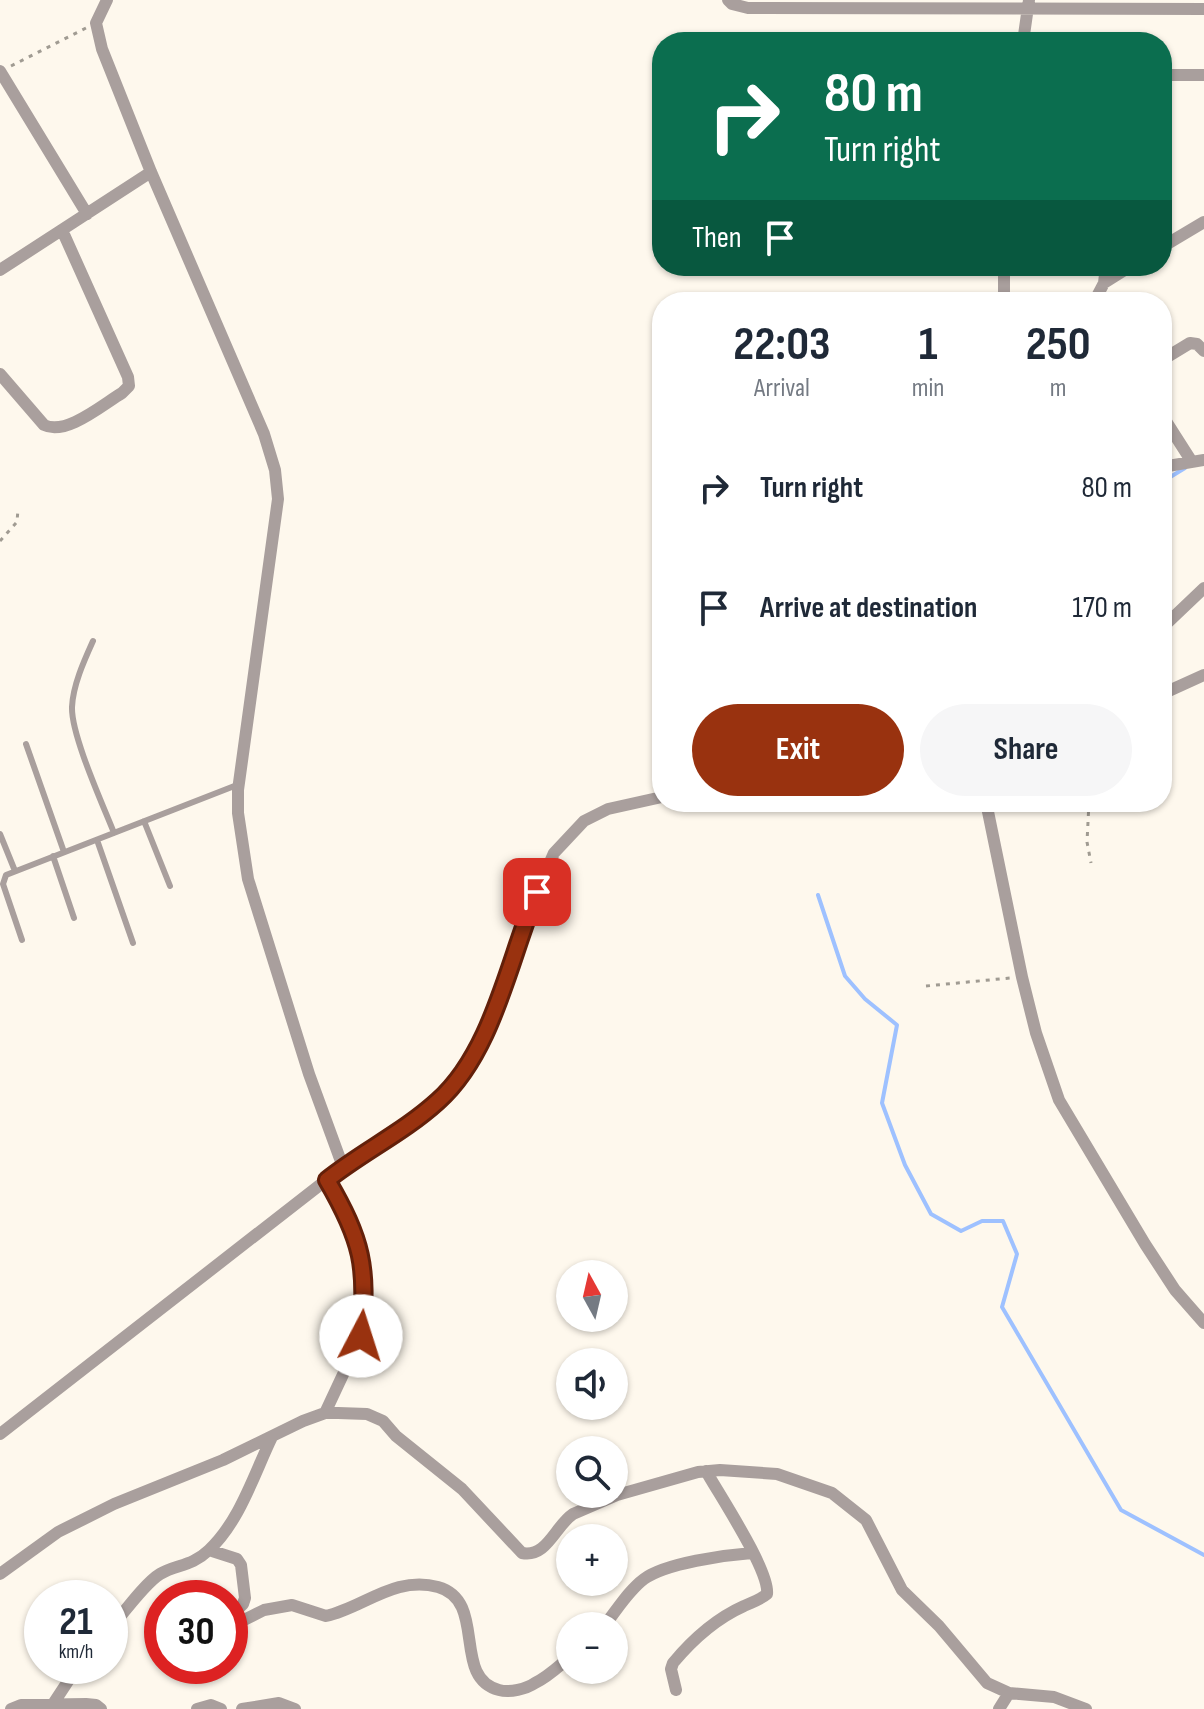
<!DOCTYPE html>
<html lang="en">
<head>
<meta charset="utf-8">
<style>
	:root { --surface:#fff; --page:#f6f6f7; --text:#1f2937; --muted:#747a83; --accent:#99320f }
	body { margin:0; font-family:"Sofia Sans Condensed",sans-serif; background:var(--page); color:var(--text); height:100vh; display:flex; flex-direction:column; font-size:30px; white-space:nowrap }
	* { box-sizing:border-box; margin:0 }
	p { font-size:26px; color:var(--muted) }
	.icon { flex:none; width:44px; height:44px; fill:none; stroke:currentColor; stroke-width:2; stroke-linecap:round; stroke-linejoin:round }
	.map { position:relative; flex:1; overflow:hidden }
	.sheet { position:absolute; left:652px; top:292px; width:520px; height:520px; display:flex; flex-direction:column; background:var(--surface); border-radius:32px; box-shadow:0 2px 6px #0004 }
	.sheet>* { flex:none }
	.top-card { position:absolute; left:652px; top:32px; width:520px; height:244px; border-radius:32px; box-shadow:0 2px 6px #0004; background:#0b6e4f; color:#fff; overflow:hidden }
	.needle { width:52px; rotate:352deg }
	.buttons { position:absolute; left:556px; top:1260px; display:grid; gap:16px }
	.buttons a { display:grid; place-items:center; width:72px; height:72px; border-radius:50%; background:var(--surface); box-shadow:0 2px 6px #0004; font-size:40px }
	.speed { position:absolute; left:24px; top:1580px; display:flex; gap:16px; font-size:40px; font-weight:700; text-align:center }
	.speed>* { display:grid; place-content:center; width:104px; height:104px; border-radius:50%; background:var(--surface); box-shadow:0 2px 6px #0004; line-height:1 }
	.speed small { font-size:20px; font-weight:400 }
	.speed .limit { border:12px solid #d22; background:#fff; color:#111 }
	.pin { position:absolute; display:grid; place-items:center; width:68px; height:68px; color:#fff; margin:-34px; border-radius:16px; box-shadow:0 4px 12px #0006 }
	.me { position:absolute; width:88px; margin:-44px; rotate:5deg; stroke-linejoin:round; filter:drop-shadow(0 0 6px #0008) }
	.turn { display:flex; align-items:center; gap:28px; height:168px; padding:0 40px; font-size:36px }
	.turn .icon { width:104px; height:104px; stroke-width:2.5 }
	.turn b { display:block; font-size:56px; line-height:68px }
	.then { display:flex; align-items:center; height:76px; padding:0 40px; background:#0003; gap:16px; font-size:30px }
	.eta { display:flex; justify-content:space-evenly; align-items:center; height:136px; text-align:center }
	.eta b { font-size:48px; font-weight:700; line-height:56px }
	.cta { display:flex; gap:16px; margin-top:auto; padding:16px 40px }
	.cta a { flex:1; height:92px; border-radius:48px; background:var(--accent); color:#fff; font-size:32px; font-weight:700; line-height:92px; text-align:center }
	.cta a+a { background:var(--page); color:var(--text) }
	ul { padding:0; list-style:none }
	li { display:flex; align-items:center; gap:24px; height:120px; padding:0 40px }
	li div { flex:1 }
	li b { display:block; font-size:30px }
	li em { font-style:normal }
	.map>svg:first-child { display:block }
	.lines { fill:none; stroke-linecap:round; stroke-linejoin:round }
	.stream { stroke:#9ec1ff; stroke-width:4 }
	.path { stroke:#a09b92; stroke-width:3; stroke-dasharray:4 6; stroke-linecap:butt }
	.lane { stroke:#a99f9d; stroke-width:6 }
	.street { stroke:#a99f9d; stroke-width:12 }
	.route-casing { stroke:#63200a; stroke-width:20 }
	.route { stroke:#99320f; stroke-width:14 }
</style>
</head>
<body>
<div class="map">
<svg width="1204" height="1709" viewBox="0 0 1204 1709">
	<rect width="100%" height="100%" fill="#fef8ed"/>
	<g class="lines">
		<path class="stream" d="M1162 482 1185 468
			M818 895 845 976 865 999 897 1025 882 1103 905 1165 931 1214 961 1231 982 1221H1003L1017 1254 1002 1307 1121 1510 1204 1555"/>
		<path class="path" d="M11 66 86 28
			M0 541 17 522 18 509
			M1089 802 1087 842 1091 863
			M926 986 1010 978"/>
		<path class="lane" d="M93 641C84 661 73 685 72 707 71 735 103 805 114 833
			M26 744 64 852
			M144 821 170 886
			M0 834 15 871
			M97 840 133 943
			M53 856 74 918
			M22 940 3 884 6 875 237 785"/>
		<path class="street" d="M107 0 96 23 102 49 151 172 264 434 275 470 278 499 238 790V813L248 879 309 1074 343 1167
			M728 0 732 4 748 8 1204 9
			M1023 42 1029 0
			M0 71 87 214
			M1162 75H1204
			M1162 247 1204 222
			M0 270 151 172
			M1104 283 1131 266
			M1004 302V266
			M1094 302 1104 283 1106 266
			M1162 360 1190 343 1197 344 1204 351
			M0 374 44 425C66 436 102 405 122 393L129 386 128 377 62 230
			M1162 415 1192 462
			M1162 467 1204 460
			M1162 628 1204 588
			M1162 694 1204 675
			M986 802 1022 977 1036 1033 1059 1100 1145 1244 1175 1290 1204 1323
			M325 1413 361 1336 365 1282 352 1225 327 1180
			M0 1434 343 1167 437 1102 469 1064 484 1039 528 913 554 853 584 821 608 809 662 797
			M209 1550 237 1559 241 1565 245 1598 243 1604 230 1616
			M0 1574 58 1532 114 1504 223 1460 303 1421 325 1413H338L367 1414 383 1421 396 1436 462 1489 522 1553C547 1558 555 1526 573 1514L617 1495 698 1472 720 1470 777 1474 832 1493 866 1520 902 1590 939 1626 987 1683 1009 1693 1054 1697 1086 1709
			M604 1626C617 1610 628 1591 644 1579 666 1563 725 1555 752 1553
			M230 1627 264 1610 292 1605 326 1616C363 1608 395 1575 438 1587 488 1601 451 1678 499 1690 510 1693 526 1689 535 1683 548 1677 559 1666 570 1657
			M110 1629C122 1615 145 1583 160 1574 177 1564 191 1567 209 1550 240 1521 254 1474 272 1437
			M676 1690 671 1669 673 1663C693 1639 715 1619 744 1606 752 1602 760 1600 767 1594 770 1571 720 1496 706 1471
			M53 1704 78 1666
			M11 1709 21 1705 86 1704 96 1705 101 1709
			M197 1709 211 1705 221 1709
			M242 1709 279 1703 295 1709
			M999 1709 1009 1693"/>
	</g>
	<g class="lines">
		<defs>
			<path id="route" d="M361 1336C368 1267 362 1240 327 1180 362 1152 404 1132 438 1101 493 1052 509 959 537 892"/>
		</defs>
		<use href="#route" class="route-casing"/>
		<use href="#route" class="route"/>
	</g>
</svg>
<div class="buttons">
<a><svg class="needle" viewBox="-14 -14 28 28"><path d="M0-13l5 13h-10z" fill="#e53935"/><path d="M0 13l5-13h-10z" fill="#747a83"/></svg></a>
<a><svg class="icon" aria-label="sound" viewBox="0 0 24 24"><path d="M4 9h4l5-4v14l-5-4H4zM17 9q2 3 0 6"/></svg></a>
<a><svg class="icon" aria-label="search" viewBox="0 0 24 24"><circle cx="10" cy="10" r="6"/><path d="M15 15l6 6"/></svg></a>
<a>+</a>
<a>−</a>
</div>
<div class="speed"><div>21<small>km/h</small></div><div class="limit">30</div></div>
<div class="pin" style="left:537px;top:892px;background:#d93025"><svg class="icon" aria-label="arrive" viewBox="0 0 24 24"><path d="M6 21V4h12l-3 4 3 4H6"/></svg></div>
<svg class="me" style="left:361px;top:1336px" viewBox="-20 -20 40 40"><circle r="19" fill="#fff"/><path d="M0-13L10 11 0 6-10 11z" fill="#99320f"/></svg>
<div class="top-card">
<div class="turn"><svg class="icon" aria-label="right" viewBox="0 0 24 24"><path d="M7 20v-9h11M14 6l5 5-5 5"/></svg><div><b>80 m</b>Turn right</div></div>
<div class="then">Then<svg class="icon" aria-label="arrive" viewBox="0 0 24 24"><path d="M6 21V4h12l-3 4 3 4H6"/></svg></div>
</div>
<section class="sheet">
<div class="eta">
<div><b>22:03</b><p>Arrival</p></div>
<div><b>1</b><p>min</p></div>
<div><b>250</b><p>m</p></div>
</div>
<ul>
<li><svg class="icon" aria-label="right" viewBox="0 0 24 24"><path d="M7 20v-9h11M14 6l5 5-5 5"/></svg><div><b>Turn right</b></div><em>80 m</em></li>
<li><svg class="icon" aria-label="arrive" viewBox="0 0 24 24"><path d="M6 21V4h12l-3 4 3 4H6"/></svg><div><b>Arrive at destination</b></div><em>170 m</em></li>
</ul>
<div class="cta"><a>Exit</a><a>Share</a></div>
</section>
</div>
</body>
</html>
